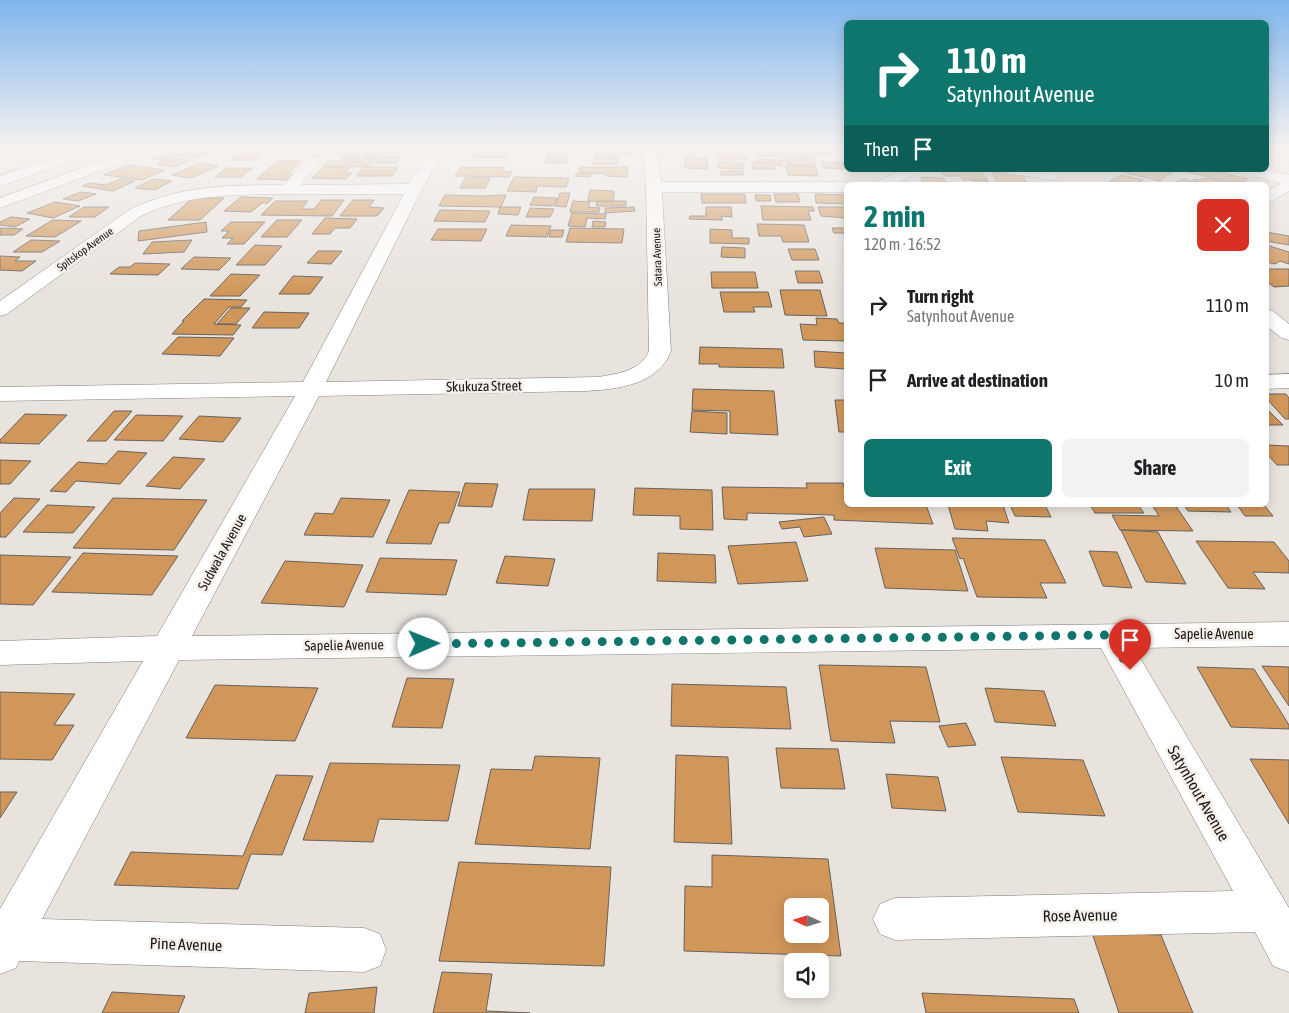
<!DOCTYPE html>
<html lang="en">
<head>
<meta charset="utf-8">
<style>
	:root { --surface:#fff; --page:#f2f2f2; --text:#202124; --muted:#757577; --accent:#0f766e }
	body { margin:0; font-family:"Asap Condensed",sans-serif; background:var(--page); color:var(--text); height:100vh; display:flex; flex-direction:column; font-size:19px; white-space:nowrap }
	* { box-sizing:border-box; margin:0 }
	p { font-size:16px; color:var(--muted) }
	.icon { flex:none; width:28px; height:28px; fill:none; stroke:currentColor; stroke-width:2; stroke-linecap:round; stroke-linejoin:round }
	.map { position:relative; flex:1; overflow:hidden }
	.details { position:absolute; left:844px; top:182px; width:425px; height:325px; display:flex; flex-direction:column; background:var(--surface); border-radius:8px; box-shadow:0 2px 12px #0003 }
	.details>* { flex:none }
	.banner { position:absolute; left:844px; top:20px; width:425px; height:152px; border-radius:8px; box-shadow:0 2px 12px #0003; background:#0f766e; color:#fff; overflow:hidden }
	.needle { width:32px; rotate:274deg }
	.controls { position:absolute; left:784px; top:898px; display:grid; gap:10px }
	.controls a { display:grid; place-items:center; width:45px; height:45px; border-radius:8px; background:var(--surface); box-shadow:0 2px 12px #0003; font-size:25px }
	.pin { position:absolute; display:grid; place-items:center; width:42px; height:42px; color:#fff; margin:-51px -21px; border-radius:50% 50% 50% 0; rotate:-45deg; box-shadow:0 0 5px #0007 }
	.pin .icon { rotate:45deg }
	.me { position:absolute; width:55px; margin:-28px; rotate:89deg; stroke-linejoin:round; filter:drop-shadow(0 0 4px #0008) }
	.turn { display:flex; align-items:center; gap:18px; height:105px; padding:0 20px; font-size:22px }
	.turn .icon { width:65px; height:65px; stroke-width:2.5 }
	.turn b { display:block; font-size:35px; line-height:42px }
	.then { display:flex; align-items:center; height:48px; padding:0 20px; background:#0003; gap:10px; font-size:19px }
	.round { display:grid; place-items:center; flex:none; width:52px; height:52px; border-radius:8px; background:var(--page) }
	.overview { display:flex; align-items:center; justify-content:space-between; height:85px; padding:0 20px }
	h1 { font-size:30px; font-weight:700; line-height:38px; color:var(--accent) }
	.cta { display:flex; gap:10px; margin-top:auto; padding:10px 20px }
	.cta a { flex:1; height:58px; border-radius:8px; background:var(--accent); color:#fff; font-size:20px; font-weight:700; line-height:58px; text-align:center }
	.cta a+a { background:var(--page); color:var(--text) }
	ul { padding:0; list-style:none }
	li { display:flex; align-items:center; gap:15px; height:75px; padding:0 20px }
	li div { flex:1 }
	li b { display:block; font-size:19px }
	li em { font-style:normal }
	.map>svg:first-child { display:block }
	.building { fill:#d1975a; stroke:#67625e; fill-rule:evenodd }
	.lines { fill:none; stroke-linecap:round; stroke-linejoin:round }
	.minor-casing { stroke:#837e79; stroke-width:1 }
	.secondary-casing { stroke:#837e79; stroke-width:1 }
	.minor { fill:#fff; fill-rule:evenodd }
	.secondary { fill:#fff; fill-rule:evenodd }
	.route { stroke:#0f766e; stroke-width:9; stroke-dasharray:0 16.2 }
	.labels { text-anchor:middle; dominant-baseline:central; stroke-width:5; stroke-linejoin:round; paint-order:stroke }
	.far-street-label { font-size:11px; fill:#1b1917; stroke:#f6f0eb }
	.street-label { font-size:14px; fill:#1b1917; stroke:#f6f0eb }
	.near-street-label { font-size:16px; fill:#1b1917; stroke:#f6f0eb }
</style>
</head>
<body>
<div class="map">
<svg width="1289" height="1013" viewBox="0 0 1289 1013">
	<rect width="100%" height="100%" fill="#e9e3dd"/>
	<path class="building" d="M176 149H202L215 151 196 158 165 153Z
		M245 149H269L254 160H230Z
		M295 149H314L308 153H290Z
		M340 149H362L358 154 335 153Z
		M382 149H406L402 153H380L378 155H365L369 151H380Z
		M595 149H633L632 154 594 153Z
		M682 149H703L704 152H682Z
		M714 149H740L747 160H718Z
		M754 149H782L784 156H755Z
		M475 152H510L507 158 472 157Z
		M548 152H569L567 163H545Z
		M794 152H830L831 156H795Z
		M345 155H363L358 160 340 159Z
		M595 155H619L618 164H593Z
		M161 156 191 160 175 167 157 164 165 161 153 159Z
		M366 156 400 157 396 163H372L368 167 323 166 328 161H362Z
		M781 156 813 157 815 166 787 165V162L781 161Z
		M685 157 707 158 708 169 685 168Z
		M756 159 781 160 782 166 775 165V163L756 162Z
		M278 160 301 161 287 174H297L291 180 257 179Z
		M719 162 744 163V169L718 168Z
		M752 162 774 163 776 169H753Z
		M822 162H843L846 169 824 168Z
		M199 163 218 166 191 178 172 175Z
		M128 165 165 170 142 180 104 175Z
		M785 166H815L818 176 788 175Z
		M324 167 350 168 345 173H352L346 179 312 178Z
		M364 167H398L392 176H356Z
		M461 167H505L503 171 512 172 509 177 455 176Z
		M580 167H628L627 177 606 176V174L579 173Z
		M226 168H252L241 177H215Z
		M939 170H979L988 179 963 180 959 176H945Z
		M992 170 1028 172 1031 177 1023 176 1026 182 1033 183 1034 185H998Z
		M1125 170H1168L1174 171 1160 181 1122 172Z
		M1191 170H1212L1248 179 1239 184 1188 172Z
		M721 171H743L744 175H721Z
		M577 173H591L590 177 575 176Z
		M1121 175 1143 180 1134 185 1110 181Z
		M514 177 569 178 566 187 537 186 536 192 507 191Z
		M921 177 943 178 947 185H924Z
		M465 178H490L485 188H460Z
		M1212 178 1230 185H1204L1193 180Z
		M121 179 135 181 113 191 82 186 89 183 106 185Z
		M153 179 172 181 155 190 135 188Z
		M1183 179 1198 183 1193 185 1171 184Z
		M972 180H987L991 185H975Z
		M590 190 614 191 613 202 588 201Z
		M81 192 96 194 78 201 63 199Z
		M560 193H570L566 207 555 206Z
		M701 194H745L746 203H702Z
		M774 194H798L800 202H776Z
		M815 194 846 195V204L816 203Z
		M445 195 482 196 506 195 501 207 439 206Z
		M755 195H770L771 201H756Z
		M241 197 273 198 268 203H262L251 212 224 211Z
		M534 197 557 198 553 206 530 205Z
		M193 198H224L200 220H168Z
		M321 200H344L332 216 261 215 275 201H308L301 209H314Z
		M353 200H374L369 207 384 208 377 216H340Z
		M573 201 590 202 588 207 600 208 599 212H570Z
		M597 201H626V206H596Z
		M55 202 80 206 53 218 27 213Z
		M761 206 813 207 814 211H808L811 220H763Z
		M84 207H109L95 217H69Z
		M500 207H521L518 215 498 214Z
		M634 207 635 211 605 213V208Z
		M706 207H731L732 217 722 216V220L689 219 690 216H706Z
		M818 207H846V218L821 216Z
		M530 208 554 209 550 217H526Z
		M440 210 490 211 485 222 434 221Z
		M572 213 606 214 605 219 587 218 585 227 568 226Z
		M11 217 30 219 15 227 0 225V222Z
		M325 218 357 219 350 228H335L330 234H312Z
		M53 220 81 221 55 237 26 236Z
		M277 220H302L287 237H261Z
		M593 221 606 222 605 227H592Z
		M206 222 207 232 138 241 139 231Z
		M231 222H265L244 244H227L233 238H222L229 231H221Z
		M757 224 804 225 809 242H783L781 236H759Z
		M511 225 551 226 547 237 506 236Z
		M0 228 23 229 14 235H0Z
		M570 228 624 229 622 243 566 242Z
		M832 228H846V240L844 233H834Z
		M438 229H487L481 241 431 240Z
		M710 229 732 230V238H749V244L710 243Z
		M551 230H564L562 237H549Z
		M1266 232 1289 236V245L1266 241Z
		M31 240 60 241 42 252H13Z
		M192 240 184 252 143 254 152 242Z
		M255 245 282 246 265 265H236Z
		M1266 245 1289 252V264L1280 261 1275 264 1266 262Z
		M722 247 745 248V258L721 257Z
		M788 249H815L819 260H792Z
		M318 251H342L331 264 307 263Z
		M0 256 20 257 15 261H36L22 271 0 270Z
		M194 257 231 258 219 270 181 269Z
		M135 263 170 264 158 275 110 274 119 267H130Z
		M1266 269H1289V286L1274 287 1266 281Z
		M795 271H819L823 283H798Z
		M711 272H755L758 288H712Z
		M231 274 260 275 240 296H210Z
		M293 276 323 277 310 294H279Z
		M780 290H820L827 316 785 315Z
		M720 292H768L772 307H753L755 312H724Z
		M204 299 247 300 241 307H229L214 324 241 325 233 335 172 334 184 321H182Z
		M231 308H250L236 324H217Z
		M264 312 309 313 299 328H252Z
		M816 318 837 319 839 323H846V341L803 340 800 324 817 325Z
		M178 337 234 338 220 356 162 354Z
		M700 347 782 349 784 368 719 367V364H699Z
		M814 351 846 353V369L815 367Z
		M693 389 774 391 778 435 730 433V411L692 410Z
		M1266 394H1286L1289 398V419H1285L1266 398Z
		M835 400H846V432H839Z
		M1266 408 1283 425H1266Z
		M114 411H132L106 441H87Z
		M692 411 727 413V434L690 432Z
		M25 414 67 415 39 444 0 443V440Z
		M136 415 183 416 163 441 114 440Z
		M199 416 241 418 223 442 179 439Z
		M1266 445 1289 446V465H1277L1266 453Z
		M118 451 147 453 120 484 76 481 66 492 50 491 78 462 106 464Z
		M173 457 205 459 180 489 146 486Z
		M0 460 31 461 10 484H0Z
		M465 483 498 484 492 507 458 506Z
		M806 483H843L846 493V505H926L933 524 834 520V515L747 513V520L724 519 722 487 807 488Z
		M635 488 712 490 713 530 680 529V516L633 515Z
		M529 489H595L592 521 523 520Z
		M409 490 460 492 449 523H439L431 544 386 543Z
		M14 498 40 499 6 537H0V513Z
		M113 498 207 500 174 550 73 548Z
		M341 498 390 500 373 537 304 535 315 513 333 514Z
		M47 505 95 507 73 533 23 532Z
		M948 505H1003L1009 523 986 521 988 531 955 529Z
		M1010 505H1045L1051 517 1015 516Z
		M1090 505H1138L1144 513H1095Z
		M1152 505H1175L1193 531 1120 530 1112 515 1159 516Z
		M1184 505H1226L1231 512 1188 511Z
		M1237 505H1264L1273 516H1245Z
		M824 517 832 534 804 537 800 527 782 529 779 522Z
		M1121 530 1158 532 1186 584 1146 582Z
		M952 538 1045 540 1066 583H1040L1047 598 977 597 963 558 960 559Z
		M1196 541 1274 542 1289 561V573L1253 572 1265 589 1228 588Z
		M796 542 808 581 738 584 728 546Z
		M875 548 955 550 968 591 885 588Z
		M1089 551 1117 552 1132 588 1103 586Z
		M83 553 178 556 152 595 52 592Z
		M658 553 715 555 716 583 657 581Z
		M0 555 71 557 33 605 0 604Z
		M505 556 555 559 548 586 496 583Z
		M380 558 457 560 446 595 366 592Z
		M285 561 363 565 344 607 261 603Z
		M819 665 926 667 940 722 890 721 895 743 831 741Z
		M1262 666 1289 667V706Z
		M1197 667 1254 669 1289 725V729L1231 727Z
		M407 678 454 679 442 728 392 727Z
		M672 684 786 687 791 729 671 726Z
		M215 685 318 688 295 741 186 738Z
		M985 688 1044 691 1056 726 995 722Z
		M0 692 75 694 54 725H74L52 760 0 759Z
		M966 723 976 745 948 747 939 726Z
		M776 748 838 749 845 789 781 788Z
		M676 755 728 757 732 844 674 842Z
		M535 756 600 758 590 849 475 844 491 769 532 770Z
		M1001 757 1083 760 1105 816 1018 812Z
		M1250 759 1289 760V824Z
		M330 763 460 765 448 821 379 819 373 842 303 840Z
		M886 774 938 777 946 811 892 808Z
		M276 775 313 776 282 855 251 854 238 889 114 885 131 852 243 856Z
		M0 792H17L0 818Z
		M712 855 828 859 841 956 684 951 685 886 712 887ZM792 906H820V934H792Z
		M459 862 611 867 604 966 439 961Z
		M1092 933 1161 935 1193 1013H1119Z
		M442 972 492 974 486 1011 530 1013H433Z
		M377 987 374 1013H305L309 993Z
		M112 992 185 996 178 1013H102Z
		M922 993 1074 999 1079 1013H926Z"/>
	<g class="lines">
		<defs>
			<path id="minor" d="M133 149H153L151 152 0 208V198Z
				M431 149H445L422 189 326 382 598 377C617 374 641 371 649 351L646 187 643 149H657L661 182H846L852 185H846V192H662L671 351C658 385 618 389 586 391L319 396 192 636 1289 622V646L1134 648 1289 908V972L1273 966 1255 932 895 940 880 934 873 919 880 904 895 898 1233 891 1101 648 179 660 42 919 364 928 380 934 386 950 380 966 364 972 19 961 16 968 0 974V909L143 661 0 665V641L157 636 295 396 0 401V387L303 382 404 194C366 194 328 194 290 194 238 195 188 193 141 216L7 314 0 316V301L129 210C179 185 230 185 284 185L308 158H318L320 161 301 185 409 184Z
				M901 170H920L918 173 893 185H873L876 182Z
				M1005 170H1041L1056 173 1058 176 1056 179 1051 180 1012 174 1007 173Z
				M1237 170H1264L1289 175V191L1266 204V192L1281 183 1239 173Z
				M1266 309 1273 311 1289 324V340L1282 338 1266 326Z
				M1289 374V388L1266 389V375Z"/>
			<path id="secondary" d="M78 149H98L96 152 0 186V176Z"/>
		</defs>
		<use href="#minor" class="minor-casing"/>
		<use href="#secondary" class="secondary-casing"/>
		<use href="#minor" class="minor"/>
		<use href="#secondary" class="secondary"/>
	</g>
	<linearGradient id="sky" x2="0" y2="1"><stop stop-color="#7fb5ed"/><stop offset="0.51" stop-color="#f5f2f0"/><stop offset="1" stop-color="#f5f2f0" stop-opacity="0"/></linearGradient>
	<rect width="1289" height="291" fill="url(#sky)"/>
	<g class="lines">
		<path class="route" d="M424 644 1110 635 1130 670"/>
	</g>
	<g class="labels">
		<g class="far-street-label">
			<text transform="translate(85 249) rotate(-36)">Spitskop Avenue</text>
			<text transform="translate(657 257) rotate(-92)">Satara Avenue</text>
		</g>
		<g class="street-label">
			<text transform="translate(484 386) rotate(-1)">Skukuza Street</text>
			<text transform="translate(222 552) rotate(-61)">Sudwala Avenue</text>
			<text x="1214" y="634">Sapelie Avenue</text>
			<text transform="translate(344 645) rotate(-1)">Sapelie Avenue</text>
		</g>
		<g class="near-street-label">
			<text transform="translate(1199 793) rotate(60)">Satynhout Avenue</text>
			<text transform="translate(1080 915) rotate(-1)">Rose Avenue</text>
			<text transform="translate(186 944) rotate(2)">Pine Avenue</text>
		</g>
	</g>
</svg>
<div class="controls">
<a><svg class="needle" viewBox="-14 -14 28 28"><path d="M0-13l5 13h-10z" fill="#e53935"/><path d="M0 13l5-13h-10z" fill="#757577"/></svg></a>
<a><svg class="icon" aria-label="sound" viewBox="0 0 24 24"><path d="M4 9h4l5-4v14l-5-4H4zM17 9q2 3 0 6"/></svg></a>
</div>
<div class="pin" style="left:1130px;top:670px;background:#d93025"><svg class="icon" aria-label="arrive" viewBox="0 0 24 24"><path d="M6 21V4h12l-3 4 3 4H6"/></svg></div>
<svg class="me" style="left:424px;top:644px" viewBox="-20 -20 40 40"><circle r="19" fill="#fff"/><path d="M0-13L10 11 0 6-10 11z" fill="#0f766e"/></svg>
<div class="banner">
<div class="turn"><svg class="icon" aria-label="right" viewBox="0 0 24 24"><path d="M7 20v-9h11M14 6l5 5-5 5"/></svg><div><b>110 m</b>Satynhout Avenue</div></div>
<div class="then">Then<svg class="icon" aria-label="arrive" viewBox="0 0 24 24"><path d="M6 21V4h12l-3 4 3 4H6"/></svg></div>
</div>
<section class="details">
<div class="overview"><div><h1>2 min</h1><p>120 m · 16:52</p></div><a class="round" style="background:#d93025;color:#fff"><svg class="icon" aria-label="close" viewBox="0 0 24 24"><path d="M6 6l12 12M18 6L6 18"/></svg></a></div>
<ul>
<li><svg class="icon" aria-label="right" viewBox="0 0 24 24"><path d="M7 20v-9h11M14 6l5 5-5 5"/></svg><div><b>Turn right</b><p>Satynhout Avenue</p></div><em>110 m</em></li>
<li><svg class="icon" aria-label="arrive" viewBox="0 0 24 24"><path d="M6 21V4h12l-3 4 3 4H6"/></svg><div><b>Arrive at destination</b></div><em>10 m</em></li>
</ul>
<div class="cta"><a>Exit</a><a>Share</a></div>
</section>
</div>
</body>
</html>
